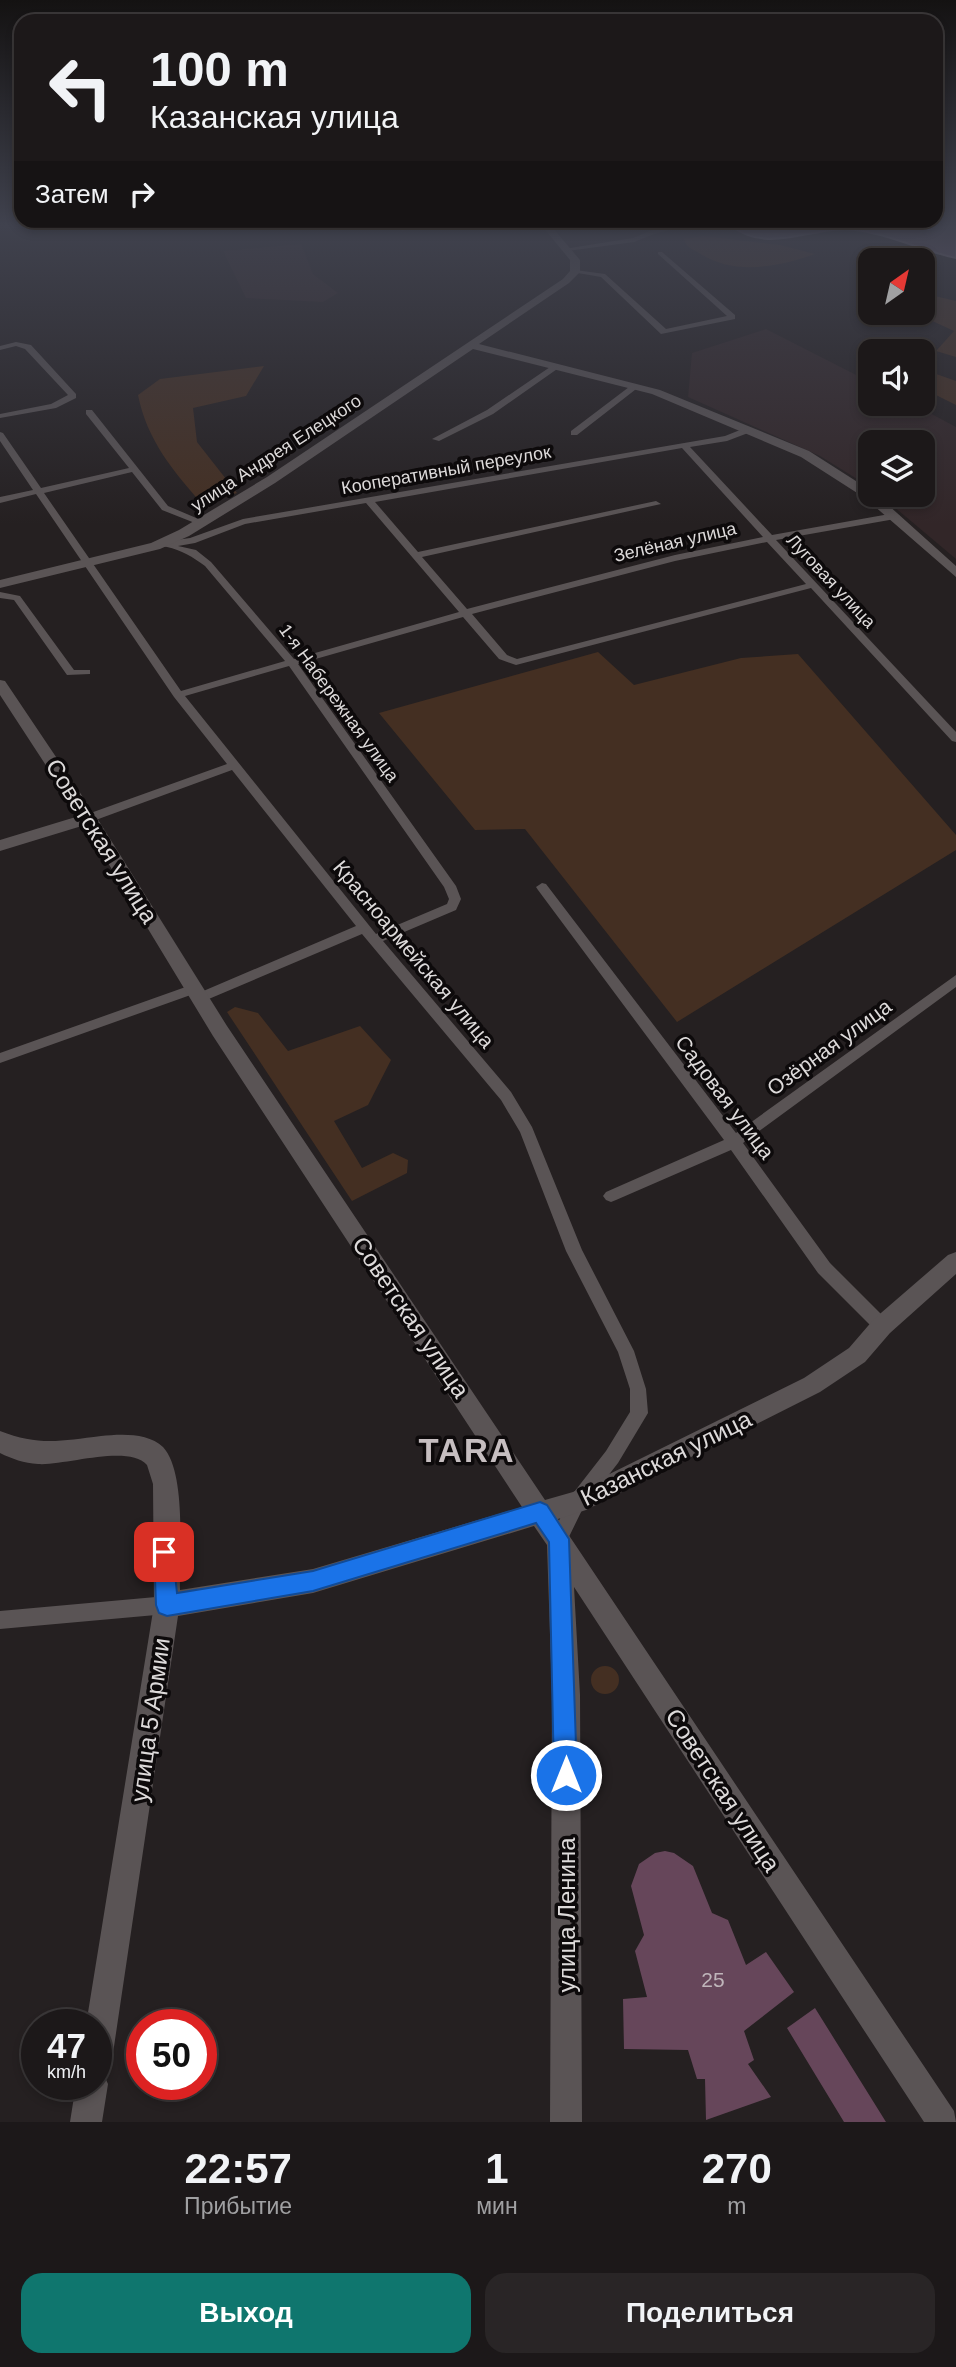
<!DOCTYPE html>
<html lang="ru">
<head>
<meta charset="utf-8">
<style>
	:root { --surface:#1c1819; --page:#292526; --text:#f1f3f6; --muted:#a0a0a2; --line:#3a3738; --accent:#0f766e }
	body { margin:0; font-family:Helvetica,sans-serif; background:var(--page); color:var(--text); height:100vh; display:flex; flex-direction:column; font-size:26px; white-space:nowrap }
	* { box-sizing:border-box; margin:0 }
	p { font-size:23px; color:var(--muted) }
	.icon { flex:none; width:38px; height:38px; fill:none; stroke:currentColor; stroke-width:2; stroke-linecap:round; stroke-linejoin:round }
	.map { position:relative; height:2122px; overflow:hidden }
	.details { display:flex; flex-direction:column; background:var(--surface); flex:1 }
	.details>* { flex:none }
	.hud { position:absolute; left:14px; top:14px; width:929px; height:214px; border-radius:21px; box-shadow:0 4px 10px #0003,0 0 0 2px var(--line); background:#1c1819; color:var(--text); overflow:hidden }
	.needle { width:46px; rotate:34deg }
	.buttons { position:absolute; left:858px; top:248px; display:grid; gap:14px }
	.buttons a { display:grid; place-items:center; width:77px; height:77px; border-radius:14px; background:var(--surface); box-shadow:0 4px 10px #0003,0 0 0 2px var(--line); font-size:35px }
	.speed { position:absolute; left:21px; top:2009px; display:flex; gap:14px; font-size:35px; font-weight:700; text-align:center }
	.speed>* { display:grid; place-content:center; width:91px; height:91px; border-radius:50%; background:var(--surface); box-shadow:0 4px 10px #0003,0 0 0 2px var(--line); line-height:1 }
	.speed small { font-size:18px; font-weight:400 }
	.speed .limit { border:10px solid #d22; background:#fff; color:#111 }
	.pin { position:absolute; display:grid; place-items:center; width:60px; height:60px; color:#fff; margin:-30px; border-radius:14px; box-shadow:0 4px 10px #0006 }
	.me { position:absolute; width:77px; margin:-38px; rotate:0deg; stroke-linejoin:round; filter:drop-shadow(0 0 5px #0008) }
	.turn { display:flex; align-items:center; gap:24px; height:147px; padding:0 21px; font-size:32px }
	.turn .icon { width:91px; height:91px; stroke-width:2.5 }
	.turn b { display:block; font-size:49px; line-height:60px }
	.then { display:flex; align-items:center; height:66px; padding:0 21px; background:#0003; gap:14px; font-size:26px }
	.eta { display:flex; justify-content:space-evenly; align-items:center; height:119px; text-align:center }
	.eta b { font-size:42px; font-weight:700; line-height:49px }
	.primary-button { display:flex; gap:14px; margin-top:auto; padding:14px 21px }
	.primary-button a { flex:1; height:80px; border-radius:21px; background:var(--accent); color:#fff; font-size:28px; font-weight:700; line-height:80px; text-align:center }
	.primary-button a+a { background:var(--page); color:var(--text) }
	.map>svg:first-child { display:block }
	.built { fill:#322628 }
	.green { fill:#442f22 }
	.water { fill:#7e6684; stroke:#9a899e; stroke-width:2 }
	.building { fill:#66465a }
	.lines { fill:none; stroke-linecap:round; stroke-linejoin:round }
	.street { fill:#5a5455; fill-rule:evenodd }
	.secondary { fill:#5a5455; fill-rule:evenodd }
	.route { fill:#1a73e8; stroke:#114b97; stroke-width:2 }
	.labels { text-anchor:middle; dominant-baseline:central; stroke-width:7; stroke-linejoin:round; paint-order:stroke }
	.far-street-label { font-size:18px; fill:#dddada; stroke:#0d0a0b }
	.street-label { font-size:21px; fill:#dddada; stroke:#0d0a0b }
	.near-number-label { font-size:21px; fill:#bfb5ba }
	.near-street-label { font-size:24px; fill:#dddada; stroke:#0d0a0b }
	.near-district-label { font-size:33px; font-weight:bold; letter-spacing:2px; fill:#c6bec0; stroke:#0d0a0b }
</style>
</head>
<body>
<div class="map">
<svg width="956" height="2122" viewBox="0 0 956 2122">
	<rect width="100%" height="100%" fill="#252021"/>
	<path class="built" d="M301 244 313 274 338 293 323 302 246 298 223 251Z
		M766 329 870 382V404H913L956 427V559L880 495H922V443H870V487L820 456 688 397 692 353Z"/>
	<path class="green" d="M703 236 780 245 815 254C778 267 734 276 699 253 692 249 686 247 684 239Z
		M922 293 956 301V357L936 351 954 331 915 313H922Z
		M264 366 246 396 193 408 197 442 237 493 203 505C173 471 147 440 138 395L160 379Z
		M922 369 956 381V405L922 388Z
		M598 652 634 685 741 658 798 654 956 835V850L677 1022 525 829 475 830 379 713Z
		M235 1007 258 1013 288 1051 360 1026 391 1060 368 1105 334 1121 362 1168 393 1153 408 1160 407 1173 352 1201 227 1012Z
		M591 1680a14 14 0 1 1 28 0a14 14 0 1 1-28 0Z"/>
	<path class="water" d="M733 227H956V258C922 251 890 234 856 230 816 224 770 255 733 227Z"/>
	<path class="building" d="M665 1851 674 1853 693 1866 712 1913 728 1920 746 1965 766 1952 794 1992 744 2031 754 2060 748 2064 771 2097 706 2120 705 2079H697L688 2050 624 2049 623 1999 647 1997 635 1951 644 1935 631 1886 639 1864 655 1853Z
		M815 2008 886 2122H844L787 2028Z"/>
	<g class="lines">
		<path class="street" d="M400 227H406L407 230 402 231Z
			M667 227H680L654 234 634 242 567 251 564 249 633 238 650 231Z
			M658 252H662L735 315V319L661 334 601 277 572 272 575 270 605 274 666 329 727 316 658 254Z
			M16 342 31 345 76 394V398L56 408 0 418V414L51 404 68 395 25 349 16 346 0 350V346Z
			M553 365 560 367 493 414 439 441 432 439 487 410Z
			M633 384 640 386 577 435H571V431Z
			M86 410H92L168 506 208 523 200 525 162 510 132 472 44 493 181 691 285 661 205 566C193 557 181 550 167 547 160 546 157 550 150 546L155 543 190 538 243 519 725 436 745 428 748 429V433L727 441 690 447 772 535 895 513 900 516 895 519 776 540 956 732V742L952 741 811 588 516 665 499 659 463 617 298 664 456 886 461 899 456 910 383 941 511 1092 532 1127 582 1250 634 1351 646 1389 648 1413 618 1463 583 1508 565 1545 559 1548 553 1545 550 1539 571 1496 606 1451 630 1412V1389L618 1352 566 1251 520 1132 501 1100 362 934 204 1001H194L192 998 194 995 356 926 232 770 93 821H85L83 818 85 815 227 764 174 697 36 494 0 503V497L33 490 0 441V432L3 433 41 488 129 468 86 414ZM682 448 763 537 675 555 467 609 422 557 661 504 656 501 418 552 375 502ZM366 503 459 612 294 659 211 562 196 550 178 546 195 543 245 524ZM767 542 806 584 517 659 507 655 472 614 675 561ZM289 666 444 887 449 899 447 904 376 934 185 696Z
			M0 592 20 596 74 670H90V674L67 675 14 600 0 598Z
			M542 883 546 884 736 1133 956 975V987L743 1143 830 1263 888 1321 890 1326 888 1331 882 1333 876 1331 818 1273 731 1150 616 1200 611 1202 606 1200 603 1196 606 1192 724 1140 538 890 536 887Z
			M194 984 199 986 201 989 199 992 0 1063V1053Z
			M167 1596 174 1598 176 1605 174 1612 167 1614 0 1629V1611Z"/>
		<path class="secondary" d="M543 227H552L580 260V272L569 283 479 344 660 390 809 451 870 490V495H877L956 566V577L865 498 801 457 652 394 473 349 275 483 189 536 160 549 0 588V580L151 543 179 530 267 477 563 279 570 271V260Z
			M0 680 5 681 97 818 227 1026 545 1500 573 1492 804 1378 849 1348 874 1319 948 1255 956 1252V1274L890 1333 865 1362 820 1392 586 1510 558 1519 954 2111 956 2122H924L574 1587 580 1695 582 2122H550L552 1695 547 1545 534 1526 313 1593 178 1616 112 2060 103 2073 108 2084 102 2122H70L76 2084H96V2025H86L154 1605 153 1484 147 1465C128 1444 65 1466 38 1464 24 1463 12 1459 0 1453V1431C38 1446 61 1441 101 1436 119 1434 148 1432 163 1447 187 1473 179 1555 180 1590L313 1569 522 1507 213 1036 85 825 0 851V840L79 816 0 695Z"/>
	</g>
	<linearGradient id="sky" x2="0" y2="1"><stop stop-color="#141212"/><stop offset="0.43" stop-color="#40424e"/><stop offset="1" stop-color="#40424e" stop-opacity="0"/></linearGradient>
	<rect width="956" height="524" fill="url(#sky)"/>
	<path class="route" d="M540 1502 547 1505 569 1539 577 1775 574 1783 566 1786 558 1783 554 1775 549 1542 536 1523 313 1591 167 1616 159 1613 156 1605 154 1552 157 1545 164 1542 172 1545 177 1593 313 1571Z"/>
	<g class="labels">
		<g class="far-street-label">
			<text transform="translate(276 453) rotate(-33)">улица Андрея Елецкого</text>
			<text transform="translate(446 470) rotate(-10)">Кооперативный переулок</text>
			<text transform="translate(675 542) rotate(-13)">Зелёная улица</text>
			<text transform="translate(831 581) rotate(47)">Луговая улица</text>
			<text transform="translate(339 703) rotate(54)">1-я Набережная улица</text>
		</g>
		<g class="street-label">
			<text transform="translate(414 954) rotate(50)">Красноармейская улица</text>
			<text transform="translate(829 1047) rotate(-36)">Озёрная улица</text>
			<text transform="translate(725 1097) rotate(53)">Садовая улица</text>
		</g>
		<g class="near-number-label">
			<text x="713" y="1979">25</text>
		</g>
		<g class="near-street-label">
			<text transform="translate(102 841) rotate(58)">Советская улица</text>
			<text transform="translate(411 1317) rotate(56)">Советская улица</text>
			<text transform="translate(666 1458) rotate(-26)">Казанская улица</text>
			<text transform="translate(150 1720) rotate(-82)">улица 5 Армии</text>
			<text transform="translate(723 1790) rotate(57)">Советская улица</text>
			<text transform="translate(566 1915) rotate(-90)">улица Ленина</text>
		</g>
		<g class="near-district-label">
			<text x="467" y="1450">TARA</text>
		</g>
	</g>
</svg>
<div class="buttons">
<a><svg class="needle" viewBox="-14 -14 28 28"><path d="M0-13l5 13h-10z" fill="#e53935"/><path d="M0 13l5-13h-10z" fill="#a0a0a2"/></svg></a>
<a><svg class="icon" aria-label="sound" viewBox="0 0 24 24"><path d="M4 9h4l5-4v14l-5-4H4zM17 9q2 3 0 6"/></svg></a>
<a><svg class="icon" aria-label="layers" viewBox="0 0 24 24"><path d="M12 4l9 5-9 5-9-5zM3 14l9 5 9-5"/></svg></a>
</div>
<div class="speed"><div>47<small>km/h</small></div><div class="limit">50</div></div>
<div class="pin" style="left:164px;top:1552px;background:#d93025"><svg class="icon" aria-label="arrive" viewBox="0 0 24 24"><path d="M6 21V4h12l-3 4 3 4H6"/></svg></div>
<svg class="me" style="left:566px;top:1775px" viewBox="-20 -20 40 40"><circle r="17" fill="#1a73e8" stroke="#fff" stroke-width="3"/><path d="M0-11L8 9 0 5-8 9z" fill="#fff"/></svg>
<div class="hud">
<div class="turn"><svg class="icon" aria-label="left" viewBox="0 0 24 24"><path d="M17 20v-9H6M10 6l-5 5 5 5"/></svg><div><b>100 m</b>Казанская улица</div></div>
<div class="then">Затем<svg class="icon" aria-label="right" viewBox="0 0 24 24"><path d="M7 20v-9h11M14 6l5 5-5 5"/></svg></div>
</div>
</div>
<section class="details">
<div class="eta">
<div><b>22:57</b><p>Прибытие</p></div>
<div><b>1</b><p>мин</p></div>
<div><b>270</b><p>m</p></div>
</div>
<div class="primary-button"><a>Выход</a><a>Поделиться</a></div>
</section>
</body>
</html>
